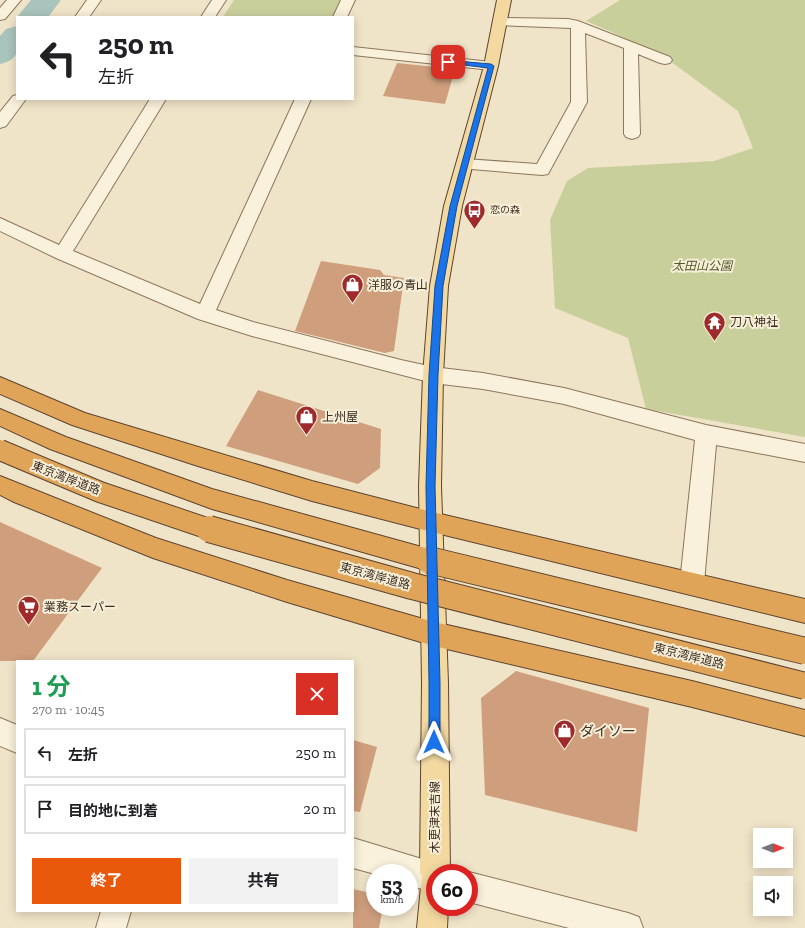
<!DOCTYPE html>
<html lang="ja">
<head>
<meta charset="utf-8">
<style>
	:root { --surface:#fff; --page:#f2f2f2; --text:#202124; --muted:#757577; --line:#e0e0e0; --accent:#ea580c }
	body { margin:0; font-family:"Zilla Slab","Noto Sans JP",serif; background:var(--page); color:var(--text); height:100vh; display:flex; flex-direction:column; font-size:15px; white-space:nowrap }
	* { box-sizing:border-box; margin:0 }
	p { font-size:13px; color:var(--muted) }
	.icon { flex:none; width:22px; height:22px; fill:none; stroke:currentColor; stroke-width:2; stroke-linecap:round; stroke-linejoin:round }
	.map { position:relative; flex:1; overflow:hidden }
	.sheet { position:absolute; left:16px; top:660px; width:338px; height:252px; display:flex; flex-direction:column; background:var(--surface); border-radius:0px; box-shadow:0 2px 10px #0003 }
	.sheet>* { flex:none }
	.banner { position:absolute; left:16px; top:16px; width:338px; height:84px; border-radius:0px; box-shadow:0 2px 10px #0003; background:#fff; color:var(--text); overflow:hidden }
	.needle { width:26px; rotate:90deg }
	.tools { position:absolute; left:753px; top:828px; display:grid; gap:8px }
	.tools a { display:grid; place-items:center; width:40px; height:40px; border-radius:0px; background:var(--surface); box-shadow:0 2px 10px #0003; font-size:20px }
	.speed { position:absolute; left:366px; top:864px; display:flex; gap:8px; font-size:20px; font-weight:700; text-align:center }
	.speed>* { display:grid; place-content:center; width:52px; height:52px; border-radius:50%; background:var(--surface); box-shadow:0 2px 10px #0003; line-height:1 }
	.speed small { font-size:10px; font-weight:400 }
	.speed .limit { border:6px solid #d22; background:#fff; color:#111 }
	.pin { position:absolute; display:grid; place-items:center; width:34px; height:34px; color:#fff; margin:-17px; border-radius:8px; box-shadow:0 2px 6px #0006 }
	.me { position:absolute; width:44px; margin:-22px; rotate:0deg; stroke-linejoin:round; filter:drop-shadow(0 0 3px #0008) }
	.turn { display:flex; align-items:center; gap:14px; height:84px; padding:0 16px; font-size:18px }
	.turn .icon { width:52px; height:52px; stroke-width:2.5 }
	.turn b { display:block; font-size:28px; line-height:34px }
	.round { display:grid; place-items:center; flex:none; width:42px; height:42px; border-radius:0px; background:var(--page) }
	.head { display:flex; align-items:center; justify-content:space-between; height:68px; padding:0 16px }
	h1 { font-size:24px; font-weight:700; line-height:30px; color:#1e9e55 }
	.button { display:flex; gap:8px; margin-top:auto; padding:8px 16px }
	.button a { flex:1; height:46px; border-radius:0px; background:var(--accent); color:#fff; font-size:16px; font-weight:700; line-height:46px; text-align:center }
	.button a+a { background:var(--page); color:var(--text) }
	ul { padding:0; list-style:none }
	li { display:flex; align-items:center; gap:12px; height:50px; margin:0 8px 6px; padding:0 8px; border:2px solid var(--line); border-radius:0px }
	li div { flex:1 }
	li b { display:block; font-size:15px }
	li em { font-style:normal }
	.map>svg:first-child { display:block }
	.green { fill:#c9cf9b }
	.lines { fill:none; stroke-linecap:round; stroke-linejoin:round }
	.river { fill:#a9c4bc; fill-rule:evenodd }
	.building { fill:#cf9f7d }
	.minor-casing { stroke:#8d765c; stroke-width:2 }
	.major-casing { stroke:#5b4430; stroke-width:2 }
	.highway-casing { stroke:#5b4430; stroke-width:2 }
	.minor { fill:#faf1dc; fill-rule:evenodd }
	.major { fill:#f3d9a0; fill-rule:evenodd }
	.highway { fill:#e0a458; fill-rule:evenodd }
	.highway-bridge-far1-casing { stroke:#5b4430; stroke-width:22; stroke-linecap:butt }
	.highway-bridge-casing { stroke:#5b4430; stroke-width:28; stroke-linecap:butt }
	.highway-bridge-far1 { stroke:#e0a458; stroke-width:20 }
	.highway-bridge { stroke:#e0a458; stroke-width:26 }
	.route { fill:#1a73e8; stroke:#114b97 }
	.labels { text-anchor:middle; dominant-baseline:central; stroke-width:4; stroke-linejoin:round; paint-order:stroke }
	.far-poi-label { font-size:10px; fill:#3d2e20; stroke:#f7eed8; text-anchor:start }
	.park-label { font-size:12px; font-style:italic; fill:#4d5a26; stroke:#f7eed8 }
	.poi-label { font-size:12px; fill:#3d2e20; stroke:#f7eed8; text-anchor:start }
	.street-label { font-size:12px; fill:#3d2e20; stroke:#f7eed8 }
	.near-poi-label { font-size:14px; fill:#3d2e20; stroke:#f7eed8; text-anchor:start }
</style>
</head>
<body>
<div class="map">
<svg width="805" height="928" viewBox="0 0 805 928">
	<rect width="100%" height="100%" fill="#f0e4c8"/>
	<path class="green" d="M234 0H345L337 17H223Z
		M620 0H805V437L646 409 628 338 555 308 550 220 567 181 588 168 714 161 753 148 738 111 670 61 614 33 586 21Z"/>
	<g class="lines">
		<path class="river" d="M31 0H61L48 17H17Z
			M17 26C17 46 23 59 0 64V36L6 29Z"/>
	</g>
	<path class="building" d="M397 63 455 69 445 104 383 96Z
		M321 261 380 270 384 275 404 278 394 351 385 353 295 331Z
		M258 390 381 429 380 468 358 484 226 446Z
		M0 522 102 568 33 661H0Z
		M516 671 649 708 637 832 485 795 481 698Z
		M353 740 377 747 360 812 353 811Z
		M353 889 375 894V907H383L379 928H353Z"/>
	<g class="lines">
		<defs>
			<path id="minor" d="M7 0H21L5 19 0 20V8Z
				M87 0H101L89 17H75Z
				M212 0H226L215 17H201Z
				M341 0H355L347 17H333Z
				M500 18 568 19 578 21 670 57 672 60 670 63 665 64 660 63 638 54 640 134 638 137 632 139 626 137 624 134V48L585 33 587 102 548 174 542 175 459 168 457 164 459 160 465 159 537 164 571 102V28L495 25 493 22 495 19Z
				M353 47 491 62 496 63 498 66 496 69 491 70 353 55Z
				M17 95V99H26L6 126 0 128V112L13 96Z
				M150 99H166L73 251 200 304 295 99H311L216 310 253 322 401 360 433 367 483 373 564 388 706 425 805 444V462L716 445 704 583 701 591 692 594 683 591 680 583 695 440 564 404 483 389 433 383 252 336 198 319 56 258 0 231V218L59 245Z
				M0 718 17 725V753L0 746Z
				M353 838 435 863 446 867 448 873H435V893L409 885V873H375V874L353 868Z
				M469 872 628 913 639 917 643 928H569L469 902V873H467Z
				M101 911H131L126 928H96Z"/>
			<path id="major" d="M497 0H511L498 66 462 206 448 286 443 375 441 486 448 683 450 873H435V907H448L447 928H417L422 876 420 873 422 683 419 486 423 375 430 286 444 206 484 66Z"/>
			<path id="highway" d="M0 377 85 413 312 481 432 512 805 599V623L432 532 312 501 198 466 72 425 0 394Z
				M0 409 66 437 212 489 429 549 437 552 441 560 437 568 429 571 212 509 50 449 0 426Z
				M0 476 156 538 287 580 434 622 692 681 805 710V736L692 707 434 646 287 602 153 558 14 502 0 495Z"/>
		</defs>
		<use href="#minor" class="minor-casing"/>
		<use href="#major" class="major-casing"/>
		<use href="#highway" class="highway-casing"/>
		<use href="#minor" class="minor"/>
		<use href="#major" class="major"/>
		<use href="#highway" class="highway"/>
		<defs>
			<path id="highway-bridge-far1" d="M0 450 100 492 212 530"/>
			<path id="highway-bridge" d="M209 529 412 586 805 686
				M429 560 805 651"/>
		</defs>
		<use href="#highway-bridge-far1" class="highway-bridge-far1-casing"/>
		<use href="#highway-bridge" class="highway-bridge-casing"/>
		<use href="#highway-bridge-far1" class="highway-bridge-far1"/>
		<use href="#highway-bridge" class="highway-bridge"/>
	</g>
	<path class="route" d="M446 60 491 64 494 66 457 206 443 286 438 375 435 486 440 683V742L438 746 434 748 430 746 429 742V683L426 486 429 375 435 286 450 206 488 68 448 63H446Z"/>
	<defs>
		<symbol id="bus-pin" viewBox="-11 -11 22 30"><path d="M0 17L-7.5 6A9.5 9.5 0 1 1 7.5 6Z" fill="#9e2a2b" stroke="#f7eed8"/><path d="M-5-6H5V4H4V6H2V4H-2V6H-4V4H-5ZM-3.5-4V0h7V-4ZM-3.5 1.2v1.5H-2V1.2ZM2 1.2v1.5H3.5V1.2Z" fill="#fff"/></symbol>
		<symbol id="shop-pin" viewBox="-11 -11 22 30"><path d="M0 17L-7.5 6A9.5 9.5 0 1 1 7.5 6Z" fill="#9e2a2b" stroke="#f7eed8"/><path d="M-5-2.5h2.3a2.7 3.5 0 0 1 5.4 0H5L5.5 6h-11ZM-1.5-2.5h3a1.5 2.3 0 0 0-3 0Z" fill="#fff"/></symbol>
		<symbol id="temple-pin" viewBox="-11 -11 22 30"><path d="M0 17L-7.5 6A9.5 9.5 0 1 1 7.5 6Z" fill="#9e2a2b" stroke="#f7eed8"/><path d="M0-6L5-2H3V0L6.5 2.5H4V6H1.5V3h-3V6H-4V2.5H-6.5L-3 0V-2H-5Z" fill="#fff"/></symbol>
		<symbol id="supermarket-pin" viewBox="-11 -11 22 30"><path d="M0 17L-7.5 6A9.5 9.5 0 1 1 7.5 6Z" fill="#9e2a2b" stroke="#f7eed8"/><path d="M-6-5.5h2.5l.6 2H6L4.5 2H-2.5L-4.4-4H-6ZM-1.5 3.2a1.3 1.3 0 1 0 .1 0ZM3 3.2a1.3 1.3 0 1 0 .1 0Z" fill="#fff"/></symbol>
	</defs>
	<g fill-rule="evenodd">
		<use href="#bus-pin" x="462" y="198" width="25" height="34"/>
		<use href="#shop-pin" x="340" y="272" width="25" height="34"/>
		<use href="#temple-pin" x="702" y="310" width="25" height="34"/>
		<use href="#shop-pin" x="294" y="404" width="25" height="34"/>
		<use href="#supermarket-pin" x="16" y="594" width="25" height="34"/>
		<use href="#shop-pin" x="552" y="718" width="25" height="34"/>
	</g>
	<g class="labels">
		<g class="far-poi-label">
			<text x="490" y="210">恋の森</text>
		</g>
		<g class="park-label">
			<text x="702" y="266">太田山公園</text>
		</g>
		<g class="poi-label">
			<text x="368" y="285">洋服の青山</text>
			<text x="730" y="322">刀八神社</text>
			<text x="322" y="417">上州屋</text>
			<text x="44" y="607">業務スーパー</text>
		</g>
		<g class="street-label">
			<text transform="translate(66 478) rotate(21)">東京湾岸道路</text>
			<text transform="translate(375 576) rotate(15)">東京湾岸道路</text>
			<text transform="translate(689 656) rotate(14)">東京湾岸道路</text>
			<text transform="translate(435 817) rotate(-90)">木更津末吉線</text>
		</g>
		<g class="near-poi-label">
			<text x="580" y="731">ダイソー</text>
		</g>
	</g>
</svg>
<div class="tools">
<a><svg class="needle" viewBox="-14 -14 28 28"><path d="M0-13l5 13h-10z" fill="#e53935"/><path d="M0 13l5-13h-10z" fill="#757577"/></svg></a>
<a><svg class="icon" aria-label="sound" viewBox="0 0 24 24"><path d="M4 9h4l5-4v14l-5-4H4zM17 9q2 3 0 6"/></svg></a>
</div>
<div class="speed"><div>53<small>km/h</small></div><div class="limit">60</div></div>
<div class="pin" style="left:448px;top:62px;background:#d93025"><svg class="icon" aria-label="arrive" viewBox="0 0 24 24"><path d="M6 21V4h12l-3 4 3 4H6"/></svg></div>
<svg class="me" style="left:434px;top:742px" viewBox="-20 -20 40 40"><path d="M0-17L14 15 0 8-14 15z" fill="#1a73e8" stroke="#fff" stroke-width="4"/></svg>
<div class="banner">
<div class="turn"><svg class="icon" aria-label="left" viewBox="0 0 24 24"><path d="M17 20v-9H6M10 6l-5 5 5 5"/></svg><div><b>250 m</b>左折</div></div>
</div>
<section class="sheet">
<div class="head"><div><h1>1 分</h1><p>270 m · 10:45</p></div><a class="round" style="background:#d93025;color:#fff"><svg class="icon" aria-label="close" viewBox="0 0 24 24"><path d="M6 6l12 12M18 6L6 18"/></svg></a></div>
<ul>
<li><svg class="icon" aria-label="left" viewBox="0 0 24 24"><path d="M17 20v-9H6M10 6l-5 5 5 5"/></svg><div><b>左折</b></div><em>250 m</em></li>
<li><svg class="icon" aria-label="arrive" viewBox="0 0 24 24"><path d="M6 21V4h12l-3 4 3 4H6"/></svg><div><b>目的地に到着</b></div><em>20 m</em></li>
</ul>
<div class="button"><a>終了</a><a>共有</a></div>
</section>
</div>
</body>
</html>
